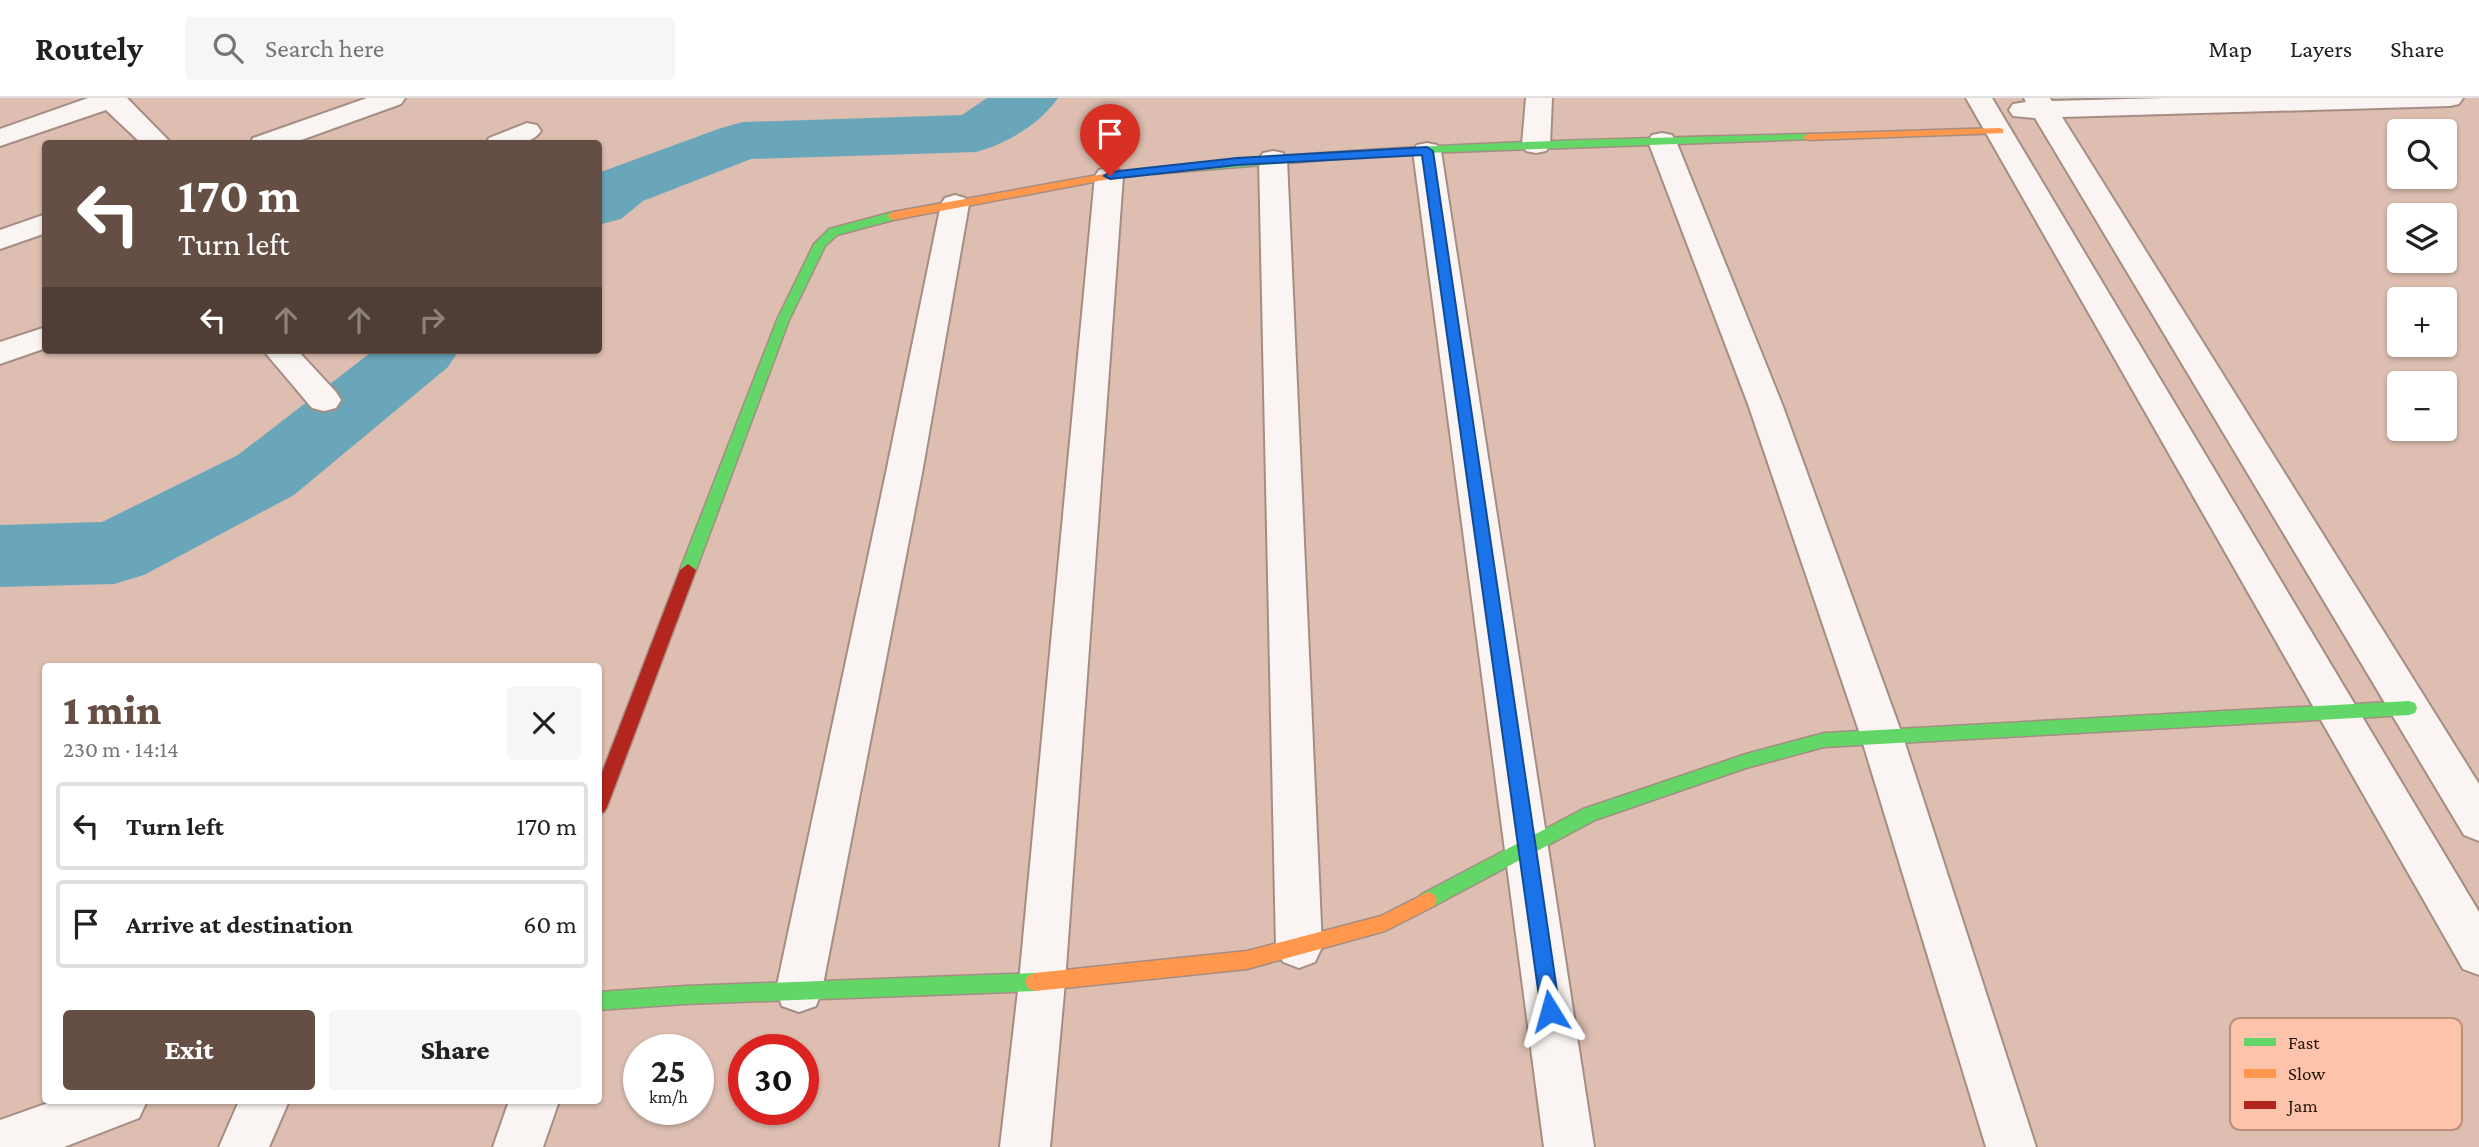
<!DOCTYPE html>
<html lang="en">
<head>
<meta charset="utf-8">
<style>
	:root { --surface:#fff; --page:#f6f6f6; --text:#202124; --muted:#757577; --line:#e0e0e0; --accent:#654e44 }
	body { margin:0; font-family:"Crimson Pro",serif; background:var(--page); color:var(--text); height:100vh; display:flex; flex-direction:column; font-size:26px; white-space:nowrap }
	* { box-sizing:border-box; margin:0 }
	p { font-size:23px; color:var(--muted) }
	.icon { flex:none; width:38px; height:38px; fill:none; stroke:currentColor; stroke-width:2; stroke-linecap:round; stroke-linejoin:round }
	.map { position:relative; flex:1; overflow:hidden }
	.panel { position:absolute; left:42px; top:565px; width:560px; height:441px; display:flex; flex-direction:column; background:var(--surface); border-radius:7px; box-shadow:0 2px 5px #0004 }
	.panel>* { flex:none }
	.top-card { position:absolute; left:42px; top:42px; width:560px; height:214px; border-radius:7px; box-shadow:0 2px 5px #0004; background:#654e44; color:#fff; overflow:hidden }
	.tools { position:absolute; left:2387px; top:21px; display:grid; gap:14px }
	.tools a { display:grid; place-items:center; width:70px; height:70px; border-radius:7px; background:var(--surface); box-shadow:0 2px 5px #0004; font-size:35px }
	.speed { position:absolute; left:623px; top:936px; display:flex; gap:14px; font-size:35px; font-weight:700; text-align:center }
	.speed>* { display:grid; place-content:center; width:91px; height:91px; border-radius:50%; background:var(--surface); box-shadow:0 2px 5px #0004; line-height:1 }
	.speed small { font-size:18px; font-weight:400 }
	.speed .limit { border:10px solid #d22; background:#fff; color:#111 }
	.pin { position:absolute; display:grid; place-items:center; width:60px; height:60px; color:#fff; margin:-72px -30px; border-radius:50% 50% 50% 0; rotate:-45deg; box-shadow:0 0 7px #0007 }
	.pin .icon { rotate:45deg }
	.me { position:absolute; width:77px; margin:-38px; rotate:352deg; stroke-linejoin:round; filter:drop-shadow(0 0 5px #0008) }
	.turn { display:flex; align-items:center; gap:24px; height:147px; padding:0 21px; font-size:32px }
	.turn .icon { width:91px; height:91px; stroke-width:2.5 }
	.turn b { display:block; font-size:49px; line-height:60px }
	.lanes { display:flex; align-items:center; height:66px; padding:0 21px; background:#0003; justify-content:center; gap:35px; direction:ltr }
	.lanes .off { opacity:.35 }
	.round { display:grid; place-items:center; flex:none; width:74px; height:74px; border-radius:7px; background:var(--page) }
	.head { display:flex; align-items:center; justify-content:space-between; height:119px; padding:0 21px }
	h1 { font-size:42px; font-weight:800; line-height:52px; color:var(--accent) }
	.button { display:flex; gap:14px; margin-top:auto; padding:14px 21px }
	.button a { flex:1; height:80px; border-radius:7px; background:var(--accent); color:#fff; font-size:28px; font-weight:800; line-height:80px; text-align:center }
	.button a+a { background:var(--page); color:var(--text) }
	ul { padding:0; list-style:none }
	li { display:flex; align-items:center; gap:21px; height:88px; margin:0 14px 10px; padding:0 7px; border:4px solid var(--line); border-radius:7px }
	li div { flex:1 }
	li b { display:block; font-size:26px }
	li em { font-style:normal }
	header { display:flex; align-items:center; gap:42px; box-sizing:border-box; height:98px; padding:0 35px; background:var(--surface); border-bottom:2px solid var(--line) }
	header strong { font-size:33px }
	nav { display:flex; gap:38px; margin-inline-start:auto; font-size:24px }
	.search { width:490px; height:63px; background:var(--page); display:flex; align-items:center; gap:18px; box-sizing:border-box; padding:0 24px; border-radius:7px; color:var(--muted); font-size:26px }
	.map>svg:first-child { display:block }
	.lines { fill:none; stroke-linecap:round; stroke-linejoin:round }
	.river { fill:#6aa6ba; fill-rule:evenodd }
	.street-casing { stroke:#a58d83; stroke-width:4 }
	.fast-casing { stroke:#a58d83; stroke-width:3 }
	.slow-casing { stroke:#a58d83; stroke-width:3 }
	.jam-casing { stroke:#a58d83; stroke-width:3 }
	.street { fill:#faf5f3; fill-rule:evenodd }
	.fast { fill:#63d668; fill-rule:evenodd }
	.slow { fill:#ff974d; fill-rule:evenodd }
	.jam { fill:#b3261e; fill-rule:evenodd }
	.route { fill:#1a73e8; stroke:#114b97; stroke-width:2 }
	.key { fill:#fdc4ab; stroke:#bc8f7a; stroke-width:2 }
	.key-label { font-size:19px; fill:#251209 }
</style>
</head>
<body>
<header>
<strong>Routely</strong>
<div class="search"><svg class="icon" aria-label="search" viewBox="0 0 24 24"><circle cx="10" cy="10" r="6"/><path d="M15 15l6 6"/></svg>Search here</div>
<nav><a>Map</a><a>Layers</a><a>Share</a></nav>
</header>
<div class="map">
<svg width="2479" height="1049" viewBox="0 0 2479 1049">
	<rect width="100%" height="100%" fill="#ddbeb1"/>
	<g class="lines">
		<path class="river" d="M987 0H1058C1040 26 1006 46 976 54L751 61 643 103 621 121 598 127V75L721 30 743 24 962 17Z
			M374 252H459L448 269 294 397 144 477 114 486 0 489V427L102 424 238 357Z"/>
		<defs>
			<path id="street" d="M88 0H127L172 46H142L106 12 0 48V31Z
				M367 0H405L401 6 290 46H250L253 40Z
				M1526 0H1552L1550 47 1546 53 1536 55 1526 53 1522 47Z
				M1966 0H1992L2479 814V877L2463 871Z
				M2024 0H2050L2052 3 2164 0H2463L2459 6 2450 8 2062 19 2479 686V743L2464 737 2035 20 2013 18 2009 12 2013 6 2026 4Z
				M527 25 537 27 541 33C529 50 504 46 486 46L489 40Z
				M1662 35 1672 37 1676 43 1782 306 1903 639 2036 1049H1986L1861 639 1748 306 1648 43 1652 37Z
				M1427 45 1437 47 1441 53 1594 1049H1544L1413 53 1417 47Z
				M1273 53 1283 55 1287 61 1322 849 1315 864 1299 870 1283 864 1276 849 1259 61 1263 55Z
				M1109 70 1119 72 1123 78 1065 884 1050 1049H1000L1019 884 1095 78 1099 72Z
				M955 97 965 100 969 106 922 375 822 892 816 908 799 914 782 908 776 892 886 375 941 106 945 100Z
				M46 116V135L0 151V132Z
				M46 229V250L0 266V244Z
				M263 252H297L336 294 341 302 336 310 324 313 312 310Z
				M54 1003H147L139 1020 64 1049H0V1022Z
				M239 1003H289L269 1049H219Z
				M509 1003H559L543 1049H493Z"/>
			<path id="fast" d="M1808 36 1814 39 1812 41 1398 56 1153 76 1147 73 1153 70C1371 46 1589 41 1808 36Z
				M893 114 899 118 897 121 837 137 825 148 789 222 696 472 688 478 683 476 680 472 777 222 814 146 829 131Z
				M2409 603 2415 605 2417 610 2415 615 2409 617 1824 649 1746 670 1595 722 1434 808 1428 810 1422 808 1419 802 1422 796 1583 711 1746 656 1824 635Z
				M1035 875 1042 878 1045 884 1042 890 1035 893 685 906 598 912V894L685 888Z"/>
			<path id="slow" d="M1999 30 2003 31V35L1808 42 1802 39 1808 36Z
				M1153 70 1157 71V75L1109 81 893 122 887 118 893 114 1109 75Z
				M1428 794 1434 796 1437 802 1434 808 1385 833 1247 871 1035 893 1028 890 1025 884 1028 878 1035 875 1247 853 1381 818Z"/>
			<path id="jam" d="M688 466 696 472 607 709 604 714 598 716V685L680 472Z"/>
		</defs>
		<use href="#street" class="street-casing"/>
		<use href="#fast" class="fast-casing"/>
		<use href="#slow" class="slow-casing"/>
		<use href="#jam" class="jam-casing"/>
		<use href="#street" class="street"/>
		<use href="#fast" class="fast"/>
		<use href="#slow" class="slow"/>
		<use href="#jam" class="jam"/>
	</g>
	<path class="route" d="M1427 49 1433 53 1560 913 1557 920 1550 922 1543 920 1541 913 1422 57 1237 67 1110 81 1104 78 1110 74 1237 60Z"/>
	<rect x="2230" y="920" width="232" height="112" rx="10" class="key"/>
	<rect x="2244" y="940" width="32" height="8" fill="#63d668"/>
	<rect x="2244" y="971" width="32" height="9" fill="#ff974d"/>
	<rect x="2244" y="1003" width="32" height="8" fill="#b3261e"/>
	<g class="key-label">
		<text x="2288" y="951">Fast</text>
		<text x="2288" y="982">Slow</text>
		<text x="2288" y="1014">Jam</text>
	</g>
</svg>
<div class="tools">
<a><svg class="icon" aria-label="search" viewBox="0 0 24 24"><circle cx="10" cy="10" r="6"/><path d="M15 15l6 6"/></svg></a>
<a><svg class="icon" aria-label="layers" viewBox="0 0 24 24"><path d="M12 4l9 5-9 5-9-5zM3 14l9 5 9-5"/></svg></a>
<a>+</a>
<a>−</a>
</div>
<div class="speed"><div>25<small>km/h</small></div><div class="limit">30</div></div>
<div class="pin" style="left:1110px;top:78px;background:#d93025"><svg class="icon" aria-label="arrive" viewBox="0 0 24 24"><path d="M6 21V4h12l-3 4 3 4H6"/></svg></div>
<svg class="me" style="left:1550px;top:913px" viewBox="-20 -20 40 40"><path d="M0-17L14 15 0 8-14 15z" fill="#1a73e8" stroke="#fff" stroke-width="4"/></svg>
<div class="top-card">
<div class="turn"><svg class="icon" aria-label="left" viewBox="0 0 24 24"><path d="M17 20v-9H6M10 6l-5 5 5 5"/></svg><div><b>170 m</b>Turn left</div></div>
<div class="lanes"><svg class="icon" aria-label="left" viewBox="0 0 24 24"><path d="M17 20v-9H6M10 6l-5 5 5 5"/></svg><svg class="icon off" aria-label="ahead" viewBox="0 0 24 24"><path d="M12 20V5M6 11l6-6 6 6"/></svg><svg class="icon off" aria-label="ahead" viewBox="0 0 24 24"><path d="M12 20V5M6 11l6-6 6 6"/></svg><svg class="icon off" aria-label="right" viewBox="0 0 24 24"><path d="M7 20v-9h11M14 6l5 5-5 5"/></svg></div>
</div>
<section class="panel">
<div class="head"><div><h1>1 min</h1><p>230 m · 14:14</p></div><a class="round"><svg class="icon" aria-label="close" viewBox="0 0 24 24"><path d="M6 6l12 12M18 6L6 18"/></svg></a></div>
<ul>
<li><svg class="icon" aria-label="left" viewBox="0 0 24 24"><path d="M17 20v-9H6M10 6l-5 5 5 5"/></svg><div><b>Turn left</b></div><em>170 m</em></li>
<li><svg class="icon" aria-label="arrive" viewBox="0 0 24 24"><path d="M6 21V4h12l-3 4 3 4H6"/></svg><div><b>Arrive at destination</b></div><em>60 m</em></li>
</ul>
<div class="button"><a>Exit</a><a>Share</a></div>
</section>
</div>
</body>
</html>
